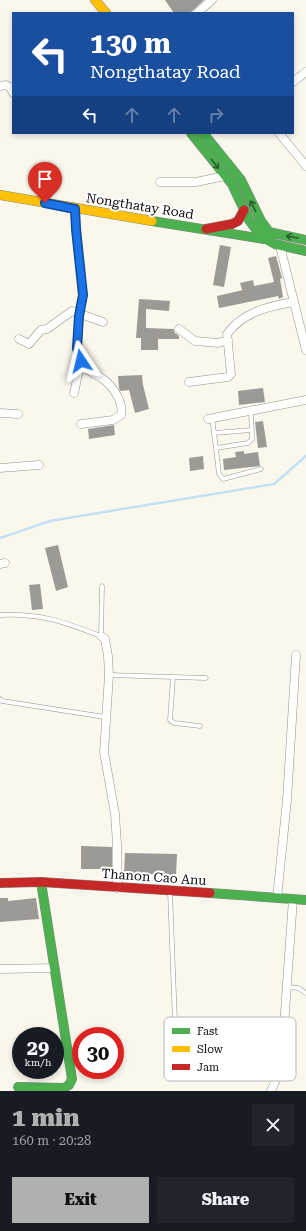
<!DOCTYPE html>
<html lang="en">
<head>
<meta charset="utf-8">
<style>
	:root { --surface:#171b24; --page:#20242c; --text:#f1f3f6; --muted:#9ea1a6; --accent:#afb0b0 }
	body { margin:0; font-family:"Roboto Serif",serif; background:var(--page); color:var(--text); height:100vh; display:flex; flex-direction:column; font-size:15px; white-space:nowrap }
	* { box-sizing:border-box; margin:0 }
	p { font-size:13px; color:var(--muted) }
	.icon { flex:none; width:22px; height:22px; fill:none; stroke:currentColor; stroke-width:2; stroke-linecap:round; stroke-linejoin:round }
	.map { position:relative; height:1091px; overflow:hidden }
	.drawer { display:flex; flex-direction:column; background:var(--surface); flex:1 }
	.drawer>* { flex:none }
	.banner { position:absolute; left:12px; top:12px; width:282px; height:122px; border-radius:0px; box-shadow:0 2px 6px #0003; background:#1a4fa0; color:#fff; overflow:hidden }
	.speed { position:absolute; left:12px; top:1027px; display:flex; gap:8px; font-size:20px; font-weight:700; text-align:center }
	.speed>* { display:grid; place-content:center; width:52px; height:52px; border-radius:50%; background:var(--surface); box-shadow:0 2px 6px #0003; line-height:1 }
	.speed small { font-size:10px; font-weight:400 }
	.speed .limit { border:6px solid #d22; background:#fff; color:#111 }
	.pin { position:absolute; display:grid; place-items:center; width:34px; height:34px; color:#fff; margin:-41px -17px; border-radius:50% 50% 50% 0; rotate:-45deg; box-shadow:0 0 4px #0007 }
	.pin .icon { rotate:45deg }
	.me { position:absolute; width:44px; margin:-22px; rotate:350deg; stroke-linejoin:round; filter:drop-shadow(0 0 3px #0008) }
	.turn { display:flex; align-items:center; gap:14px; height:84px; padding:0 12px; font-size:18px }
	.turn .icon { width:52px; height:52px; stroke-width:2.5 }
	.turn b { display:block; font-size:28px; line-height:34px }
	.lanes { display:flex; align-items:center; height:38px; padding:0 12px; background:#0003; justify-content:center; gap:20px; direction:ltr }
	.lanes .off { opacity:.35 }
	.round { display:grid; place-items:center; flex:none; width:42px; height:42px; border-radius:0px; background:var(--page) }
	.overview { display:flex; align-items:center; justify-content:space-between; height:68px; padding:0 12px }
	h1 { font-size:24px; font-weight:800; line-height:30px; color:var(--accent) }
	.action { display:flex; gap:8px; margin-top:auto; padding:8px 12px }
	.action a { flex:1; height:46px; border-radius:0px; background:var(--accent); color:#111; font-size:16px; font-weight:800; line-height:46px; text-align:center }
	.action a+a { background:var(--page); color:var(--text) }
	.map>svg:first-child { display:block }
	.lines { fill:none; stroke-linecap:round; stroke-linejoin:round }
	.stream { stroke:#c4e0f4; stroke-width:2.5 }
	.building { fill:#9c9a94 }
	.lane-casing { stroke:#93928d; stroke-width:5 }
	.street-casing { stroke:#93928d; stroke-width:9 }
	.fast-casing { stroke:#898883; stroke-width:10 }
	.slow-casing { stroke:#898883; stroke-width:10 }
	.jam-casing { stroke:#898883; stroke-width:10 }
	.lane { stroke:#fefefc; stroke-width:4 }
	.street { stroke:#fefefc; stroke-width:8 }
	.fast { stroke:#4caf50; stroke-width:9 }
	.slow { stroke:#ffc107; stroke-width:9 }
	.jam { stroke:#c62828; stroke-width:9 }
	.oneway { stroke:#2c5d2e }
	.route-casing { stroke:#114b97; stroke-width:10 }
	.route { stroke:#1a73e8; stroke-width:7 }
	.labels { text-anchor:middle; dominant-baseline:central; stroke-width:4; stroke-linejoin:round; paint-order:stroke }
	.street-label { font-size:13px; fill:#0b0b0b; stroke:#fff }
	.key { fill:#fff; stroke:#b6b6b6; stroke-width:1 }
	.key-label { font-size:11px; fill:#0b0b0b }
</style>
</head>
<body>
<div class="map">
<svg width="306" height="1091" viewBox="0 0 306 1091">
	<rect width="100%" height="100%" fill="#faf8ed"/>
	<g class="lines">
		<path class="stream" d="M0 538 50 521 274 484 306 456"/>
	</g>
	<path class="building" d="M165 0H204L190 13H174Z
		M220 245 231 247 224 287 213 285Z
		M276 256 282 278 280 279 283 297 279 299 278 296 219 308 217 296 243 290H242L240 283 253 280 254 286 274 282 268 258Z
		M139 299 170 301 169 311 146 309V328L174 329V332L179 336V339H158V350H141V338H136Z
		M142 375 143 385 149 409 135 413 129 390 120 391 119 388 118 376Z
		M263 388 265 402 239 405 238 391Z
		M263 421 267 447 258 448 255 422Z
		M114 425 115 435 89 439 88 429Z
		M244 451V454L258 452 260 466 224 470 223 459 236 457 235 452Z
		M203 456 204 469 190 471 189 458Z
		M58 545 68 587 56 591 45 548Z
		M40 584 43 609 32 610 29 585Z
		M81 846 112 847V869H81Z
		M125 853 177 854 176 875 124 873Z
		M0 898H8V901L36 898 39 919 0 922Z"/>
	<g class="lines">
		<defs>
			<path id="lane" d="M212 418 216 448 248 443 252 439 251 411
				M214 433 252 430
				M216 448 219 474 223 479 261 469
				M0 615C41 613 64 622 101 636L102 586
				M109 675 206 678
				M173 677 170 720 174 723 200 726
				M0 699 2 701 105 717
				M170 892 175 1022
				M288 987 298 988 306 993"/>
			<path id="street" d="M197 13 212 0
				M293 82 306 72
				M0 86 6 85 10 87 13 93
				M279 133 306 166
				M160 182H196L225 176
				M280 246 306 350
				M179 329 195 341 218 343 228 340
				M19 339 29 344 41 330 47 329 72 311 103 322
				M189 382 228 377 231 374 227 334C243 312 269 306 294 302
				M74 393 81 361 77 349 79 316 83 295 76 229 75 209
				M0 413 18 414
				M208 419 306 400
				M81 424 113 420 121 415C124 403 113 386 103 379 98 375 91 373 87 369 85 366 83 363 81 361
				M0 468 39 465
				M0 564 5 563
				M101 636 105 639 108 656 109 675 104 752 115 814 117 844V888
				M277 898 287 800 296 655
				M0 969 55 968
				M271 1091 281 1068 293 899"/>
			<path id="fast" d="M191 133 232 184 249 220 261 236 275 244 306 251
				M203 133 241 180 261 221 269 232 306 240
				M152 221 264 239 267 235
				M210 893 306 900
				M18 1087 64 1088 69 1085 72 1079 41 882"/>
			<path id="slow" d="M95 0 106 13
				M0 195 152 221"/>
			<path id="jam" d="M206 229 232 224 238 221 244 210
				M0 883 41 882 210 893"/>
		</defs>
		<use href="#lane" class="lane-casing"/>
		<use href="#street" class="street-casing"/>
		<use href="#fast" class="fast-casing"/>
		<use href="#slow" class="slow-casing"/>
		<use href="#jam" class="jam-casing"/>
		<use href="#lane" class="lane"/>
		<use href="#street" class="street"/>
		<use href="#fast" class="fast"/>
		<use href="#slow" class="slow"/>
		<use href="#jam" class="jam"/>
	</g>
	<defs><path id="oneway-shaft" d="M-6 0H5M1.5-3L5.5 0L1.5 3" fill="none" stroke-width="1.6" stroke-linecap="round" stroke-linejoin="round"/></defs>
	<g class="oneway">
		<use href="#oneway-shaft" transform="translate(215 164) rotate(52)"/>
		<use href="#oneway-shaft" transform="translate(253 206) rotate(-117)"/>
		<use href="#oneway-shaft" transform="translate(292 237) rotate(-170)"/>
	</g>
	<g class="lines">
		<defs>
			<path id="route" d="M45 203 75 209 76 229 83 295 79 316 77 348 81 361"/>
		</defs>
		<use href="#route" class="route-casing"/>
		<use href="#route" class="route"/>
	</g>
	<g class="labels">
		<g class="street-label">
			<text transform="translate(140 206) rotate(9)">Nongthatay Road</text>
			<text transform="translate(154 877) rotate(4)">Thanon Cao Anu</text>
		</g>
	</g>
	<rect x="164" y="1017" width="132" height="64" rx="6" class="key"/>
	<rect x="172" y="1028" width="18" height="6" fill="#4caf50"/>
	<rect x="172" y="1046" width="18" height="6" fill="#ffc107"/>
	<rect x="172" y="1064" width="18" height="6" fill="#c62828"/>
	<g class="key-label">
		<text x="197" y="1035">Fast</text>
		<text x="197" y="1053">Slow</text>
		<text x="197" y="1071">Jam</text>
	</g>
</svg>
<div class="speed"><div>29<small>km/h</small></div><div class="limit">30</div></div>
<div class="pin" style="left:45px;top:203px;background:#d93025"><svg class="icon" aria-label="arrive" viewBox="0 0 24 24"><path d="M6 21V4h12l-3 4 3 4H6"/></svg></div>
<svg class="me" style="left:81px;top:361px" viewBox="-20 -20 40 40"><path d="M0-17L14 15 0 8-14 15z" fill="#1a73e8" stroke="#fff" stroke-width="4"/></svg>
<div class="banner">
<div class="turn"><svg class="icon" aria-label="left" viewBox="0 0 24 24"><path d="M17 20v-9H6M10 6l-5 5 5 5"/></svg><div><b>130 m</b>Nongthatay Road</div></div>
<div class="lanes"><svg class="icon" aria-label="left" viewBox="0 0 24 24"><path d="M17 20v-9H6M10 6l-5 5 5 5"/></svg><svg class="icon off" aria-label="ahead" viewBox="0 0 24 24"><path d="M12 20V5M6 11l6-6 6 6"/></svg><svg class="icon off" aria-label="ahead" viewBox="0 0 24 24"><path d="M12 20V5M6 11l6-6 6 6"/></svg><svg class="icon off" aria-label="right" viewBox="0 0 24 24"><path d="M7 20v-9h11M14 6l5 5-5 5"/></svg></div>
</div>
</div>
<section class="drawer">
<div class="overview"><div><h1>1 min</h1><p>160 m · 20:28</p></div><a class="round"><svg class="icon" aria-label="close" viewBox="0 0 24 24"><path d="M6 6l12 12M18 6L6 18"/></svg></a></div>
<div class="action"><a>Exit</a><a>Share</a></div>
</section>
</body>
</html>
